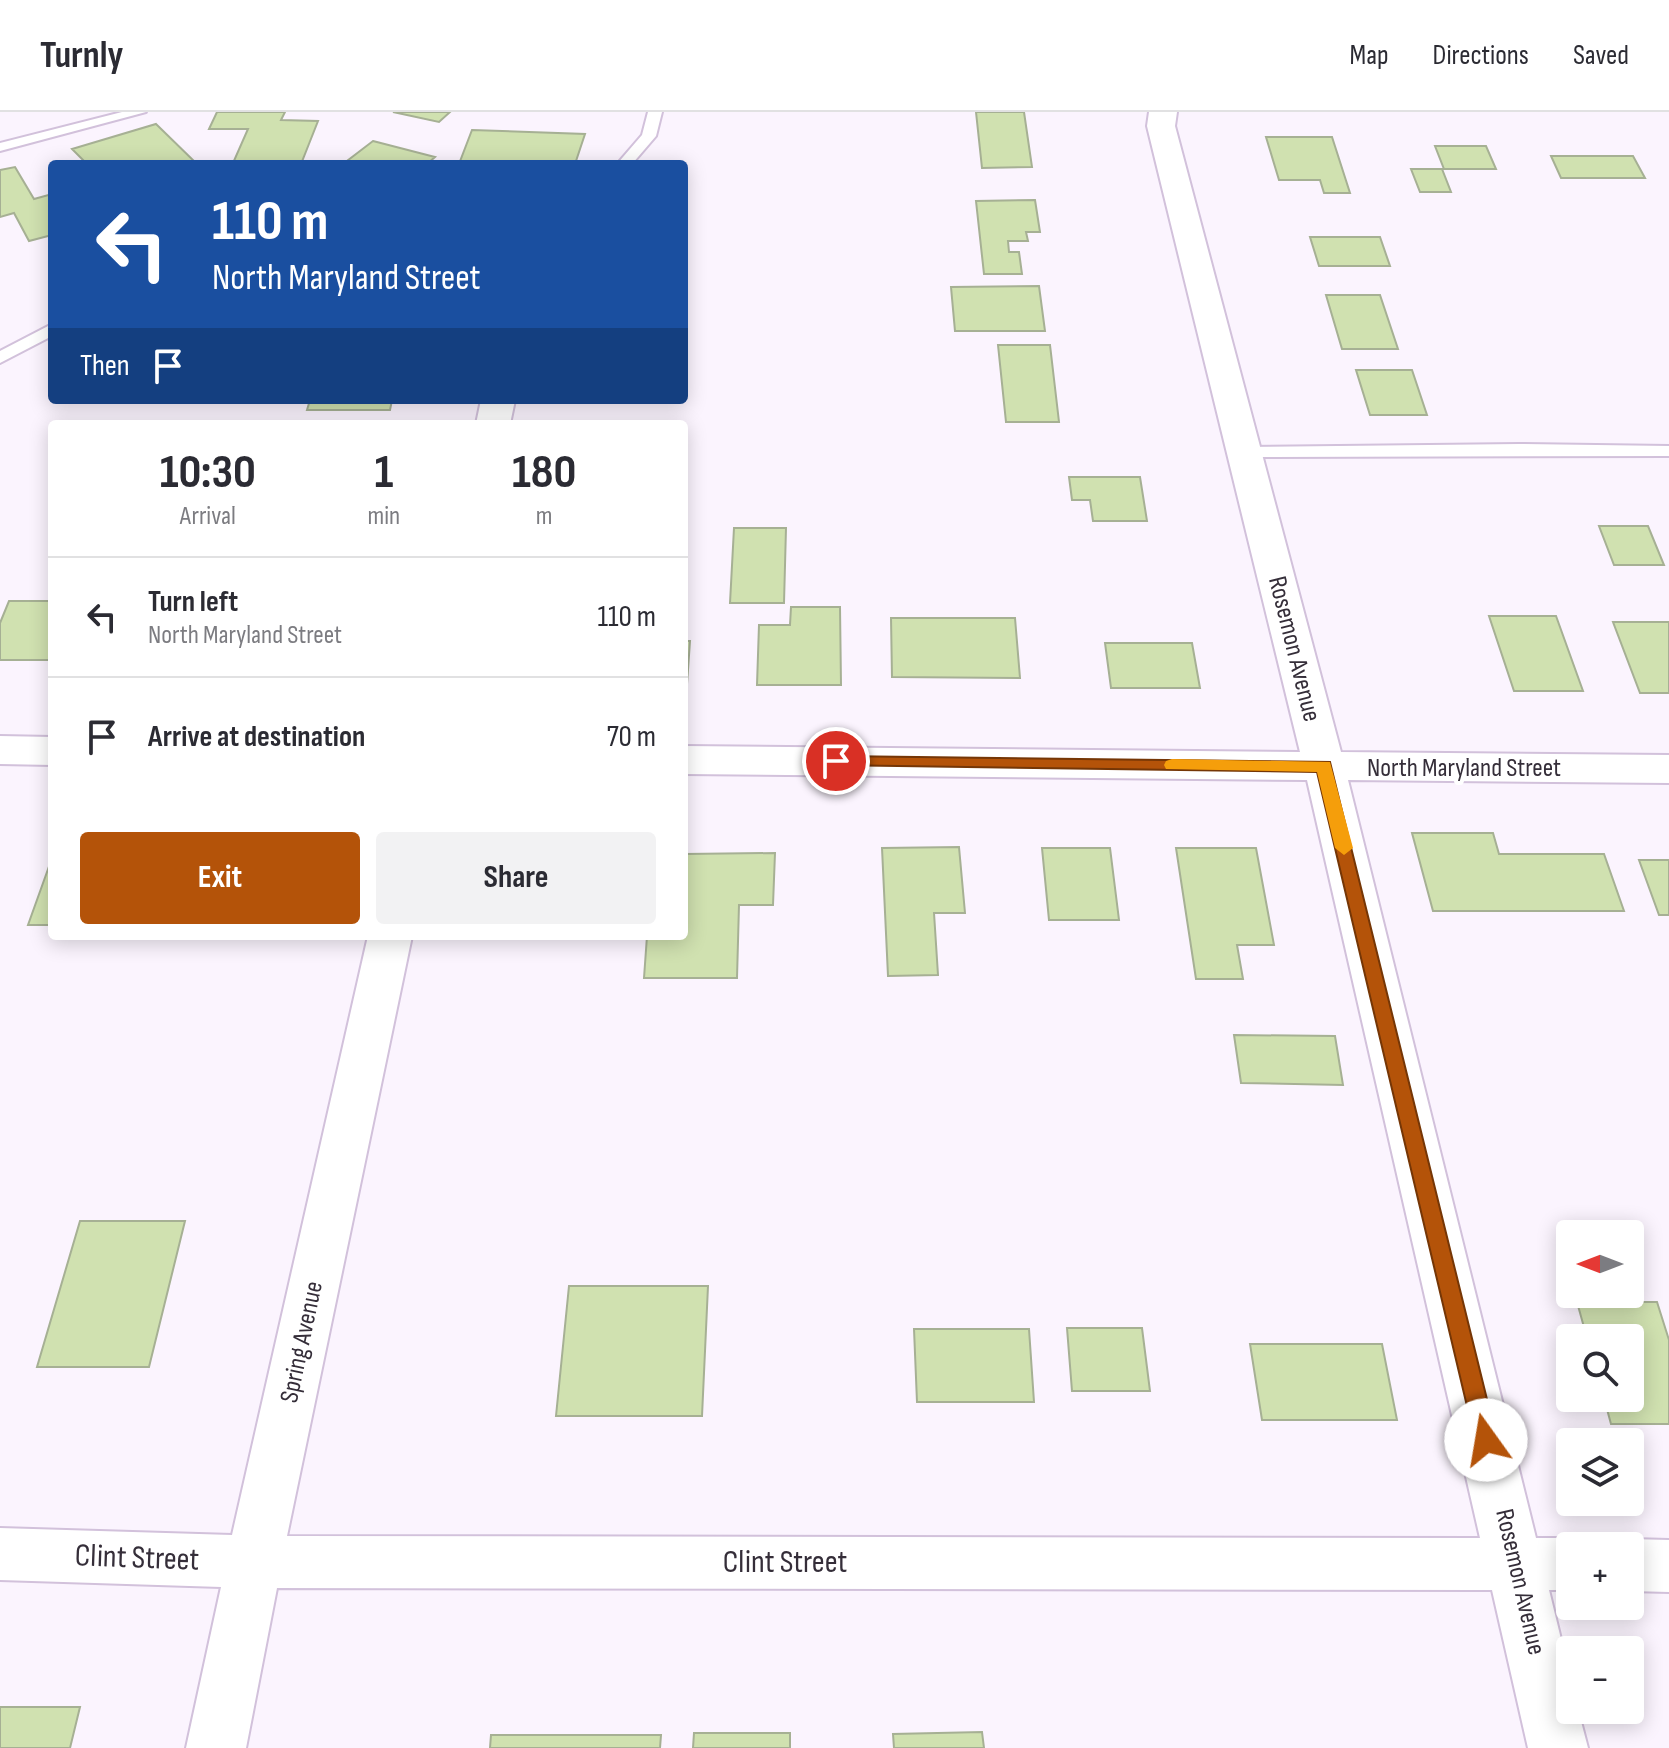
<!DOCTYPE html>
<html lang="en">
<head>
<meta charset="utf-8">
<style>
	:root { --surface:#fff; --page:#f2f2f3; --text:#2b2b33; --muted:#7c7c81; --line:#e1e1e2; --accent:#b45309 }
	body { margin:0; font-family:"Sofia Sans Condensed",sans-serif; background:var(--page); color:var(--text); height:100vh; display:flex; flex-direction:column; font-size:30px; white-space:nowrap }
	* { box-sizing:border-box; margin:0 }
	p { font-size:26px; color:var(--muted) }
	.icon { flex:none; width:44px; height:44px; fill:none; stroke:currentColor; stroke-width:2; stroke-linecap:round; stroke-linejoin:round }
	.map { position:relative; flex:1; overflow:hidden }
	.panel { position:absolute; left:48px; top:308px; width:640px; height:520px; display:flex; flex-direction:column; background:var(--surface); border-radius:8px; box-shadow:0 4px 20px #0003 }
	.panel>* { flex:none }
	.hud { position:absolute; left:48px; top:48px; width:640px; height:244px; border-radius:8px; box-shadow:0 4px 20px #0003; background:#1a4fa0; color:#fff; overflow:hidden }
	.needle { width:52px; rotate:270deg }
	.fabs { position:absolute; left:1556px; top:1108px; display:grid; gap:16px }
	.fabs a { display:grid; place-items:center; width:88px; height:88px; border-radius:8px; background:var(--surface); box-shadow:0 4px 20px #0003; font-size:40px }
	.pin { position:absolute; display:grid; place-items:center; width:68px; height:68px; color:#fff; margin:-34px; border:4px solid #fff; border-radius:50%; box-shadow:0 2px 8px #0007 }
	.me { position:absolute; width:88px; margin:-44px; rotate:347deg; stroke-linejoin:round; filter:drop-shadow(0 0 6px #0008) }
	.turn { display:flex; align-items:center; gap:28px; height:168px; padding:0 32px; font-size:36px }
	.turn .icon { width:104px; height:104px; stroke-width:2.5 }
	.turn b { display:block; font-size:56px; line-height:68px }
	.then { display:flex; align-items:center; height:76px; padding:0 32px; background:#0003; gap:16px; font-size:30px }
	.eta { display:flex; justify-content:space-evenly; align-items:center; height:136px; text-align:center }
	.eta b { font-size:48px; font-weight:700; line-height:56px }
	.primary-button { display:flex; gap:16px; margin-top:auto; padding:16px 32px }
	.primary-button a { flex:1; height:92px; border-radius:8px; background:var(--accent); color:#fff; font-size:32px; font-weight:700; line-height:92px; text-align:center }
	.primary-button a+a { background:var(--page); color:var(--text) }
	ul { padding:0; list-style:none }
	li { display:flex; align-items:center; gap:24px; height:120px; padding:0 32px; border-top:2px solid var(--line) }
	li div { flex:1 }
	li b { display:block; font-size:30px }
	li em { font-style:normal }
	header { display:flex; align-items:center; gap:48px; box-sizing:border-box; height:112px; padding:0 40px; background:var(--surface); border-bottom:2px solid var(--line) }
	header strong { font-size:38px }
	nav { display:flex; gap:44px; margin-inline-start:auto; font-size:28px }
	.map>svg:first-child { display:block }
	.building { fill:#d0e1b0; stroke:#a6b094; stroke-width:2 }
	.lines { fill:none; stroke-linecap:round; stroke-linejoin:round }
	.lane-casing { stroke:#d2c1db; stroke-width:4 }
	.street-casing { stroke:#d2c1db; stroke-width:4 }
	.lane { fill:#fff; fill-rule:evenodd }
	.street { fill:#fff; fill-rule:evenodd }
	.route { fill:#b45309; stroke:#753606; stroke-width:2 }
	.slow { fill:#f59e0b }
	.labels { text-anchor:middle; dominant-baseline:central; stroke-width:8; stroke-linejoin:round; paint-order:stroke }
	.street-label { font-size:26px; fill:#352e39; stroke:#fff }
	.near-street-label { font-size:32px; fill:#352e39; stroke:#fff }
</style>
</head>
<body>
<header>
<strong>Turnly</strong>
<nav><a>Map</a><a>Directions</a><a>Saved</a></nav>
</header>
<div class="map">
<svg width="1669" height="1636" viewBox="0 0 1669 1636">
	<rect width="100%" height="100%" fill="#fbf4fe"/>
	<path class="building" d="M217 0H285L281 8 318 9 301 52 233 51 248 17H209Z
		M393 0H450L439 10Z
		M976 0H1024L1032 55 982 56Z
		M156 12 197 52H87L72 37Z
		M472 18 585 22 575 52H459Z
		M1266 25H1332L1350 81H1324L1320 68H1279Z
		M373 29 435 45 427 52H343Z
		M1435 34H1486L1496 57H1444Z
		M1551 44H1633L1645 66H1561Z
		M15 55 34 87 52 82V123L29 129 14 101 0 105V58Z
		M1411 57H1442L1451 80H1420Z
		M1035 88 1040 120H1026L1028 129H1008L1009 140H1019L1022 162H984L976 89Z
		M1310 125H1380L1390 154H1319Z
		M1039 174 1045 219H955L951 175Z
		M1326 183H1380L1398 237H1342Z
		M998 233H1050L1059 310H1006Z
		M1356 258H1412L1427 303H1370Z
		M310 288H392L390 298H307Z
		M1069 365H1140L1147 409H1093L1090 388H1072Z
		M1599 414H1648L1664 453H1614Z
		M734 416H786L784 491H730Z
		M9 489H52V548H0V511Z
		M791 495H840L841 573H757L759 513H790Z
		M1489 504H1556L1583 579H1514Z
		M891 506H1015L1020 566 892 565Z
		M1613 510H1669V581H1640Z
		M684 529H690L687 572H684Z
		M1105 531H1192L1200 576H1111Z
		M1412 721H1493L1499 742H1604L1624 799H1433Z
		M959 735 965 801H934L938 863 888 864 882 736Z
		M1042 736H1110L1119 808H1049Z
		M1176 736H1256L1274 833H1237L1243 867H1196Z
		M775 741 773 793H739L737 866H644L647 824H684L685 742Z
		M52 746V813H28Z
		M1639 748H1669V803H1659Z
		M1234 923 1335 924 1343 973 1241 971Z
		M80 1109H185L149 1255H37Z
		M569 1174H708L702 1304H556Z
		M1577 1190H1657L1669 1228V1312H1611L1604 1286H1630V1226H1587Z
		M1067 1216H1142L1150 1279H1072Z
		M914 1217H1029L1034 1290H917Z
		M1250 1232H1382L1397 1308H1262Z
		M0 1595H80L70 1636H0Z
		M982 1620 984 1636H894L893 1622Z
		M694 1621H790V1636H693Z
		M491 1623H661L660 1636H490Z"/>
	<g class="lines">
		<defs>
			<path id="lane" d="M122 0H146L0 39V31Z
				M648 0H662L656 24 632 52H617L642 23Z
				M52 212V224L0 251V239Z
				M1519 332 1669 334V344L1243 345 1234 340 1243 335Z"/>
			<path id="street" d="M1149 0H1177L1175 14 1341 640 1669 643V671L1348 668 1536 1426H1570L1590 1434H1570V1478H1549L1570 1564V1598H1578L1588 1636H1528L1492 1478 277 1476 246 1636H186L221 1475 0 1468V1416L232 1423 368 824H412L287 1424 1480 1426 1307 668 684 662V634L1300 640 1147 14Z
				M481 288H515L510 312H476Z
				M0 624 52 625V653L0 652Z
				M1630 1427 1669 1428V1480L1630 1479V1434H1611Z"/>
		</defs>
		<use href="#lane" class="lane-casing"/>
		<use href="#street" class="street-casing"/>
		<use href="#lane" class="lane"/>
		<use href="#street" class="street"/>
	</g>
	<path class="route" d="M836 644 1330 650 1497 1328 1494 1335 1486 1338 1478 1335 1475 1328 1317 660 830 653 828 649Z"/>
	<path class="slow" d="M1172 647 1330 650 1353 736 1344 743 1335 736 1317 660 1166 657 1164 653 1166 649Z"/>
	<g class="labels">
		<g class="street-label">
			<text transform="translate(1294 537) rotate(76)">Rosemon Avenue</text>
			<text x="1464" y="656">North Maryland Street</text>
			<text transform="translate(302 1230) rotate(-78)">Spring Avenue</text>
			<text transform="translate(1520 1470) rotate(77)">Rosemon Avenue</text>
		</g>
		<g class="near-street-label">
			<text transform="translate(137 1446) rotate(2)">Clint Street</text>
			<text x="785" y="1450">Clint Street</text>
		</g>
	</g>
</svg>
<div class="fabs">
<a><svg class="needle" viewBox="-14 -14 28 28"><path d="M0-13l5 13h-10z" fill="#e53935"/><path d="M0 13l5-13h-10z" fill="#7c7c81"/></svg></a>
<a><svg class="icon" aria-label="search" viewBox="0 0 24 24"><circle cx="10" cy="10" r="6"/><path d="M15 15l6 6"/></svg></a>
<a><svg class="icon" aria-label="layers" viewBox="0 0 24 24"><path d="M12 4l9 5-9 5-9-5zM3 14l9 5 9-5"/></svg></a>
<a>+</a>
<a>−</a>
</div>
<div class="pin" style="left:836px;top:649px;background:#d93025"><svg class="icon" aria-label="arrive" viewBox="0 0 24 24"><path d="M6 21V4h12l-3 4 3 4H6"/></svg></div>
<svg class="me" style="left:1486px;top:1328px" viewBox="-20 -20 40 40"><circle r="19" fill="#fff"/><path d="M0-13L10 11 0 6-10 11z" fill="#b45309"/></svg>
<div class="hud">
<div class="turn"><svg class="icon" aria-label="left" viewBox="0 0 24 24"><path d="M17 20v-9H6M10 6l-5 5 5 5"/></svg><div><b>110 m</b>North Maryland Street</div></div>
<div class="then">Then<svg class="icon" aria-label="arrive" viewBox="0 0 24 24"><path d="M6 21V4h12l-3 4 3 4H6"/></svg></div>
</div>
<section class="panel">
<div class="eta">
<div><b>10:30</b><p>Arrival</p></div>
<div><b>1</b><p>min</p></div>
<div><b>180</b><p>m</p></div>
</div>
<ul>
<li><svg class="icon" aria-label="left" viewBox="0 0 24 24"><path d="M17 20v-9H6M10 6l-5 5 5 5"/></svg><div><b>Turn left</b><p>North Maryland Street</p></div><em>110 m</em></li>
<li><svg class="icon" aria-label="arrive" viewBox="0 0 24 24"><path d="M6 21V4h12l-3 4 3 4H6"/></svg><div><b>Arrive at destination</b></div><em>70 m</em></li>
</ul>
<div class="primary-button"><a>Exit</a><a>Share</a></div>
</section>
</div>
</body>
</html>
